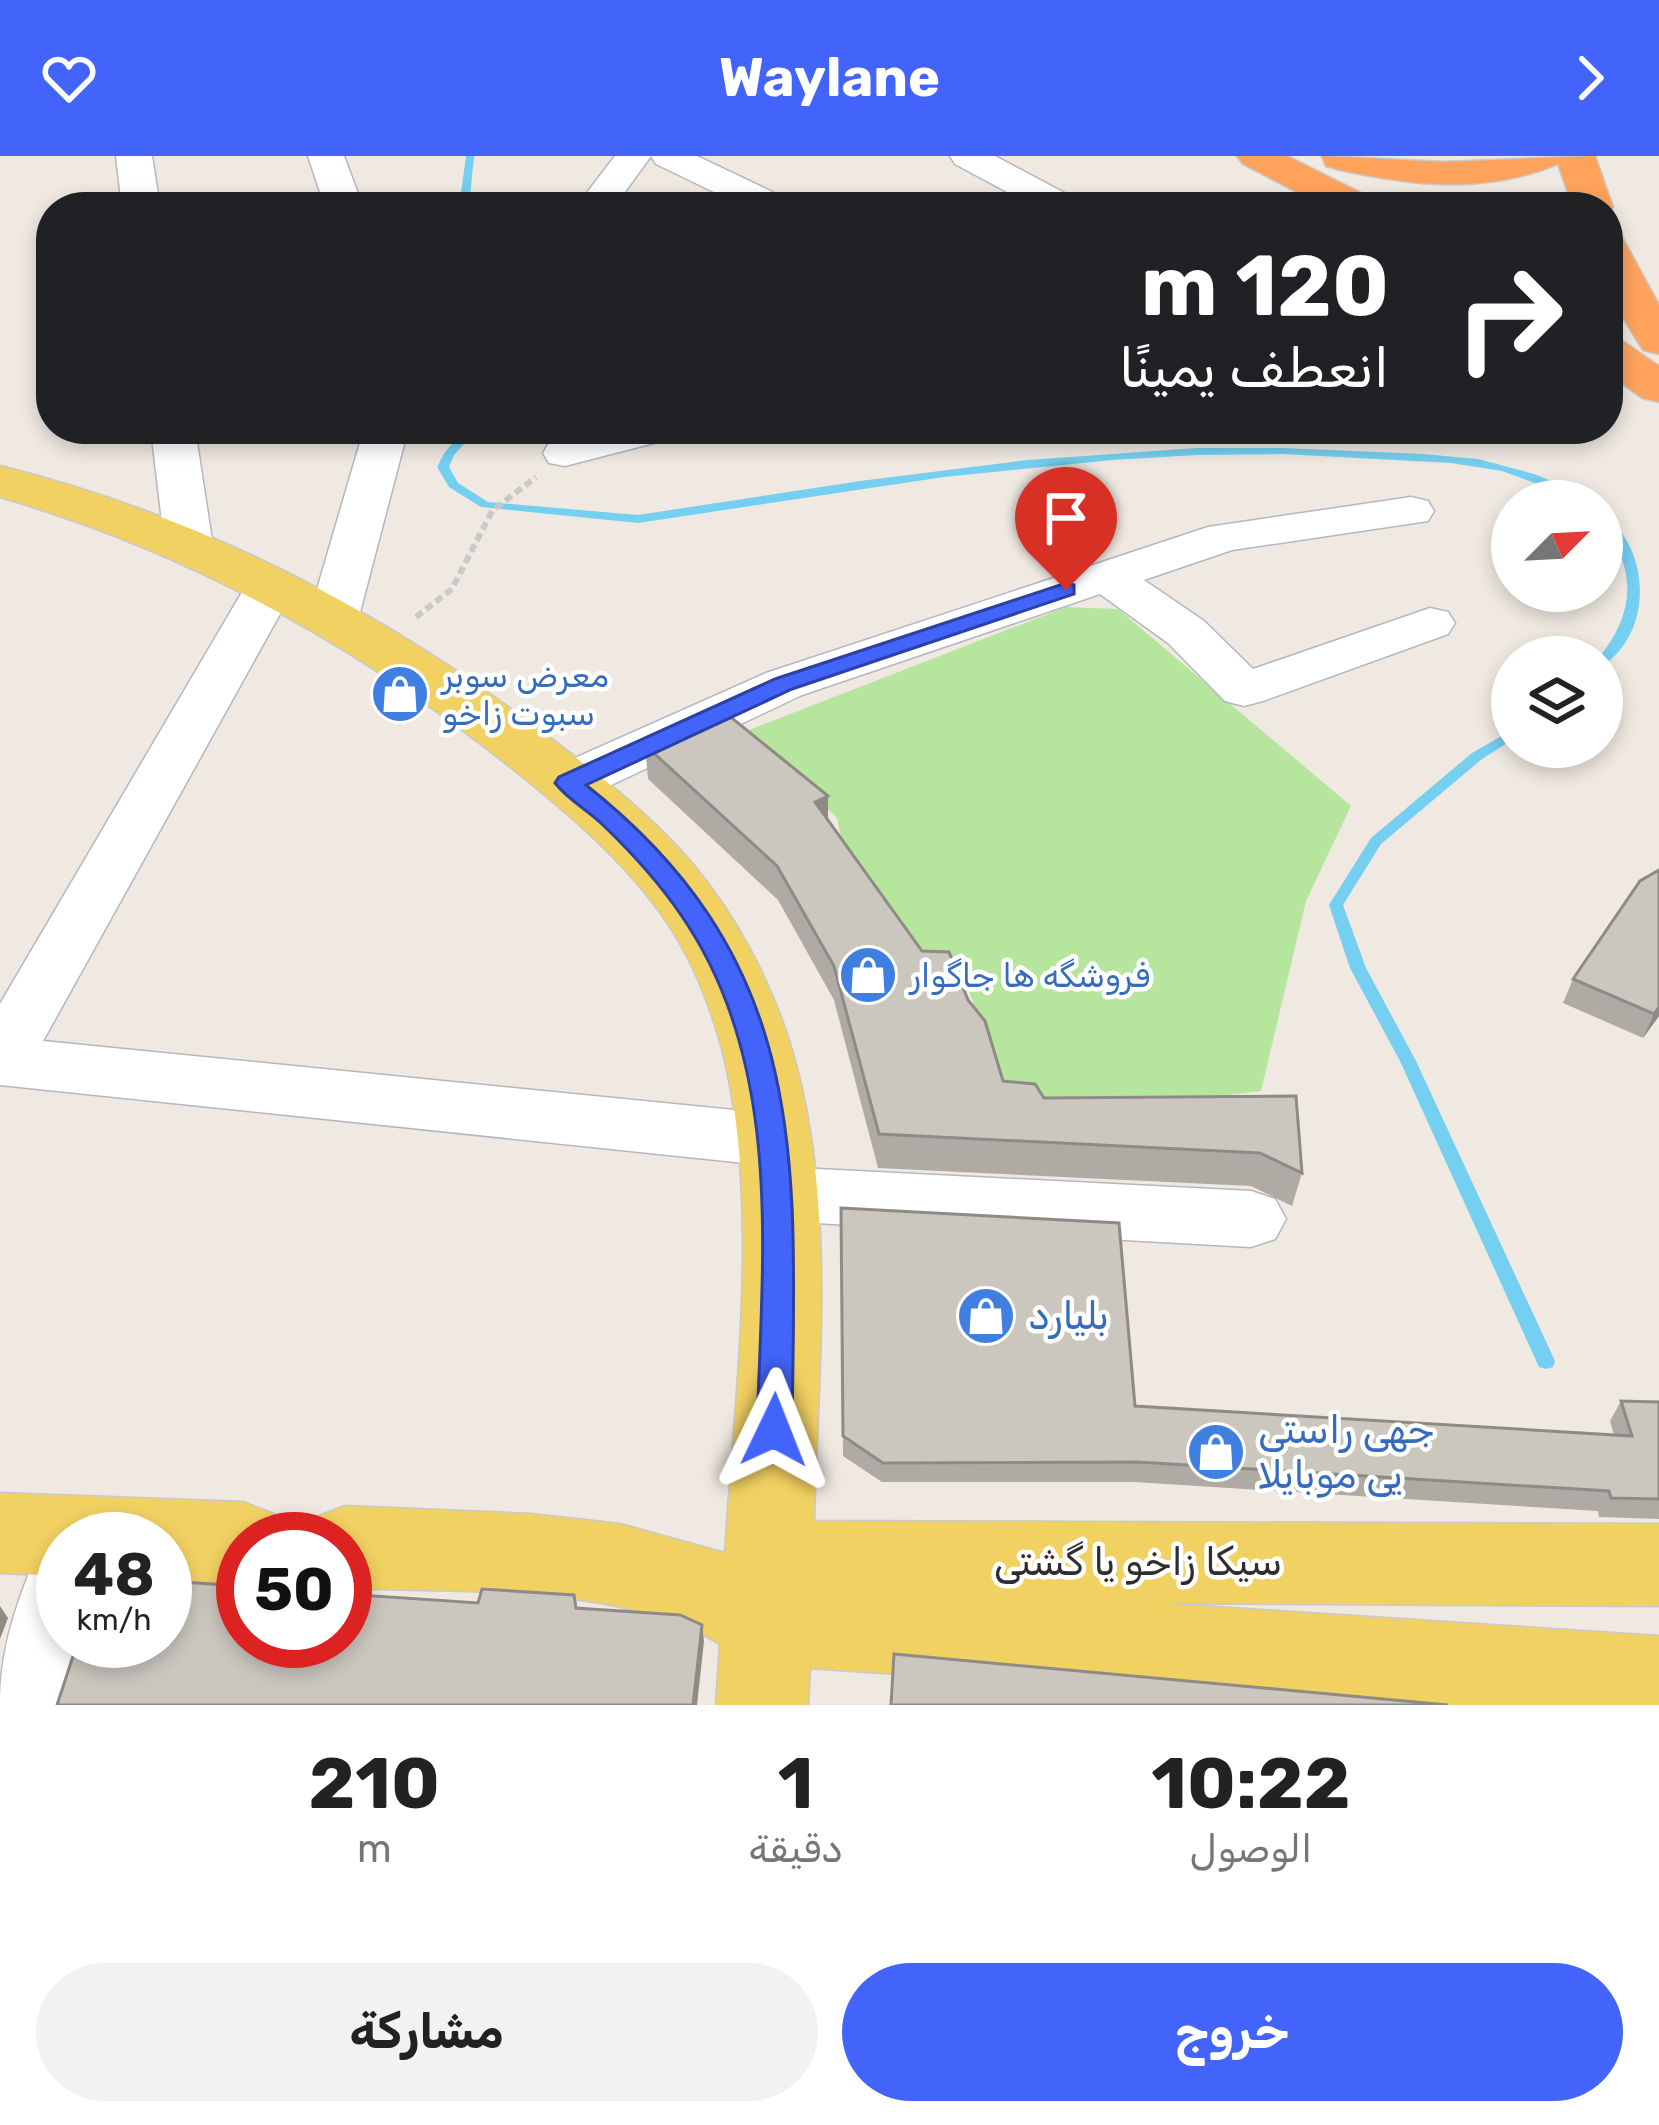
<!DOCTYPE html>
<html lang="ar">
<head>
<meta charset="utf-8">
<style>
	:root { --surface:#fff; --page:#f2f2f2; --text:#222; --muted:#767676; --accent:#4264fb }
	body { margin:0; font-family:Rubik,"Noto Sans Arabic",sans-serif; background:var(--page); color:var(--text); direction:rtl; height:100vh; display:flex; flex-direction:column; font-size:45px; white-space:nowrap }
	* { box-sizing:border-box; margin:0 }
	p { font-size:39px; color:var(--muted) }
	.icon { flex:none; width:66px; height:66px; fill:none; stroke:currentColor; stroke-width:2; stroke-linecap:round; stroke-linejoin:round }
	.map { position:relative; height:1549px; overflow:hidden; direction:ltr }
	.side { display:flex; flex-direction:column; background:var(--surface); flex:1 }
	.side>* { flex:none }
	.top-card { position:absolute; left:36px; top:36px; width:1587px; height:252px; border-radius:48px; box-shadow:0 6px 18px #0003; direction:rtl; background:#202124; color:#fff; overflow:hidden }
	.needle { width:78px; rotate:66deg }
	.tools { position:absolute; left:1491px; top:324px; display:grid; gap:24px }
	.tools a { display:grid; place-items:center; width:132px; height:132px; border-radius:50%; background:var(--surface); box-shadow:0 6px 18px #0003; font-size:60px }
	.speed { position:absolute; left:36px; top:1356px; display:flex; gap:24px; font-size:60px; font-weight:700; text-align:center }
	.speed>* { display:grid; place-content:center; width:156px; height:156px; border-radius:50%; background:var(--surface); box-shadow:0 6px 18px #0003; line-height:1 }
	.speed small { font-size:30px; font-weight:400 }
	.speed .limit { border:18px solid #d22; background:#fff; color:#111 }
	.pin { position:absolute; display:grid; place-items:center; width:102px; height:102px; color:#fff; margin:-123px -51px; border-radius:50% 50% 50% 0; rotate:-45deg; box-shadow:0 0 12px #0007 }
	.pin .icon { rotate:45deg }
	.me { position:absolute; width:132px; margin:-66px; rotate:2deg; stroke-linejoin:round; filter:drop-shadow(0 0 9px #0008) }
	.turn { display:flex; align-items:center; gap:42px; height:252px; padding:0 36px; font-size:54px }
	.turn .icon { width:156px; height:156px; stroke-width:2.5 }
	.turn b { display:block; font-size:84px; line-height:102px }
	.eta { display:flex; justify-content:space-evenly; align-items:center; height:204px; text-align:center }
	.eta b { font-size:72px; font-weight:700; line-height:84px }
	.primary-button { display:flex; gap:24px; margin-top:auto; padding:24px 36px }
	.primary-button a { flex:1; height:138px; border-radius:72px; background:var(--accent); color:#fff; font-size:48px; font-weight:700; line-height:138px; text-align:center }
	.primary-button a+a { background:var(--page); color:var(--text) }
	header { display:flex; justify-content:space-between; align-items:center; height:156px; padding:0 36px; background:var(--accent); color:#fff; font-size:54px; font-weight:700 }
	.map>svg:first-child { display:block }
	.green { fill:#b6e59e }
	.lines { fill:none; stroke-linecap:round; stroke-linejoin:round }
	.stream { fill:#75cff0; fill-rule:evenodd }
	.minor-casing { stroke:#b4b7c1; stroke-width:3 }
	.major-casing { stroke:#c9c9c9; stroke-width:3 }
	.highway-casing { stroke:#c9c9c9; stroke-width:3 }
	.path { stroke:#c9c9c9; stroke-width:6; stroke-dasharray:8 4.5; stroke-linecap:butt }
	.minor { fill:#fff; fill-rule:evenodd }
	.major { fill:#f2d163; fill-rule:evenodd }
	.highway { fill:#ffa35c; fill-rule:evenodd }
	.wall { fill:#afaba4 }
	.shaded-wall { fill:#8e8b86 }
	.building { fill:#cbc7bf; stroke:#8e8b86; stroke-width:3 }
	.route { fill:#4264fb; stroke:#2b41a3; stroke-width:3 }
	.labels { text-anchor:middle; dominant-baseline:central; stroke-width:9; stroke-linejoin:round; paint-order:stroke }
	.shop-label { font-size:33px; fill:#366cbe; stroke:#fff; text-anchor:start }
	.near-shop-label { font-size:39px; fill:#366cbe; stroke:#fff; text-anchor:start }
	.near-street-label { font-size:39px; fill:#2e2e2e; stroke:#fff }
</style>
</head>
<body>
<header><svg class="icon" aria-label="forward" viewBox="0 0 24 24"><path d="M9 5l7 7-7 7"/></svg>Waylane<svg class="icon" aria-label="heart" viewBox="0 0 24 24"><path d="M12 20l-8-8c-3-5 5-10 8-4 3-6 11-1 8 4z"/></svg></header>
<div class="map">
<svg width="1659" height="1549" viewBox="0 0 1659 1549">
	<rect width="100%" height="100%" fill="#efe9e1"/>
	<path class="green" d="M1066 451 1118 453 1351 650 1306 745 1261 935 1058 959 1010 945 966 827 932 815 842 686 837 662 749 574Z"/>
	<g class="lines">
		<path class="stream" d="M466 0H474L469 51H459Z
			M465 273H477L454 299 449 311 458 327 488 346 638 359 860 325 1028 304 1197 292H1283L1423 298 1478 303 1534 318 1559 328 1585 345H1571L1551 333 1502 315 1451 307 1283 298 1197 299 1112 304 944 321 638 367 481 351 449 331 437 311 445 296Z
			M1602 357C1651 392 1654 476 1602 510V501H1599C1626 469 1637 431 1617 392 1611 379 1602 372 1602 357Z
			M1512 574V584L1482 603 1381 688 1343 749 1366 812 1416 905 1555 1205 1553 1211 1546 1213 1539 1211 1400 905 1350 812 1329 749 1371 682 1472 597Z"/>
		<defs>
			<path id="minor" d="M116 0H152L160 51H122Z
				M308 0H344L363 51H325Z
				M615 0H651L614 51H576Z
				M651 0H697L787 43 793 51H745L656 8Z
				M950 0H995L1076 43 1082 51H1035L955 8Z
				M151 273H195L213 391 206 401 189 405 172 401 165 391Z
				M364 273H408L358 464 351 475 333 479 315 475 308 464Z
				M605 273H679L673 282 565 310 549 307 543 297 549 287Z
				M1411 341 1428 345 1434 355 1428 365 1232 394 1144 424 1204 465 1253 513 1430 452 1448 456 1455 467 1448 478 1263 545 1244 550 1225 545 1168 487 1100 438 802 539 588 640 568 645 548 640 540 627 548 614 766 517 1208 371Z
				M270 416 287 421 295 431 43 885 774 958 798 966 807 984 798 1002 774 1010 0 929V848L245 431 253 421Z
				M779 1011 1251 1035 1275 1043 1286 1063 1275 1083 1251 1091 779 1065 755 1057 745 1038 755 1019Z
				M63 1394V1485H88L69 1549H0C0 1497 14 1453 34 1405Z"/>
			<path id="major" d="M0 310C198 359 379 453 541 575 594 615 648 656 691 706 735 758 770 823 790 888 837 1038 818 1210 814 1365L1659 1368V1450L1154 1447 1659 1480V1549H1346L810 1512 808 1549H716L720 1488C617 1427 462 1437 345 1432V1383H305L314 1362 345 1350 531 1358 620 1368 725 1397C735 1239 762 1042 721 889 709 846 691 802 666 765 623 702 563 653 504 606 353 487 186 395 0 341Z
				M0 1337 243 1346 274 1358 285 1383H243V1428L165 1425V1383H63V1420L0 1417Z"/>
			<path id="highway" d="M1237 0H1287L1371 42 1377 51H1326L1243 8Z
				M1322 0 1443 6 1595 0 1613 51 1608 59V51H1573L1558 8C1486 38 1414 30 1340 14L1326 10Z
				M1608 79 1623 83 1659 149V198L1643 194 1608 138Z
				M1608 182 1624 186 1659 210V246L1642 242 1608 217Z"/>
		</defs>
		<use href="#minor" class="minor-casing"/>
		<use href="#major" class="major-casing"/>
		<use href="#highway" class="highway-casing"/>
		<path class="path" d="M416 461 452 433 492 355 536 321"/>
		<use href="#minor" class="minor"/>
		<use href="#major" class="major"/>
		<use href="#highway" class="highway"/>
	</g>
	<path class="wall" d="M645 589 828 640V663L1003 925 1044 942 1296 940 1302 1017 1292 1050 1251 1030 878 1012 834 844 778 744 648 623Z
		M1573 823 1659 860 1643 882 1563 847Z
		M841 1052 1135 1250 1614 1279 1610 1265 1621 1245 1659 1246V1363L1599 1361 1598 1355 1134 1326H882L843 1300Z"/>
	<path class="shaded-wall" d="M828 640V674L815 646Z
		M1659 851V860L1643 882 1654 858Z
		M0 1450 8 1462 0 1483Z
		M702 1469 704 1485 697 1549H693Z"/>
	<path class="building" d="M722 554 828 640 815 646 922 795 949 796 968 844 985 865 1003 925 1035 928 1044 942 1296 940 1302 1017 1260 997 879 978 834 810 777 710 645 589Z
		M1659 714V851L1654 858 1573 823 1640 725Z
		M841 1052 1119 1067 1135 1250 1632 1280 1621 1245 1659 1246V1343L1611 1342 1609 1335 1138 1306 883 1307 843 1280Z
		M165 1425 243 1430V1485H345V1438L478 1447 482 1433 574 1439 576 1452 680 1459 702 1469 693 1549H57L78 1485H165Z
		M894 1498 1448 1549H891Z"/>
	<path class="route" d="M1066 427 1074 429V438L792 533 586 629C815 810 795 1010 792 1274L786 1284 774 1289 762 1284 757 1274C762 1101 785 909 681 759 660 728 630 695 603 669 588 654 568 644 555 627L559 621 775 523Z"/>
	<defs>
		<symbol id="shop-disc" viewBox="-11 -11 22 22"><circle r="9.5" fill="#3f7fe0" stroke="#fff"/><path d="M-5-2.5h2.3a2.7 3.5 0 0 1 5.4 0H5L5.5 6h-11ZM-1.5-2.5h3a1.5 2.3 0 0 0-3 0Z" fill="#fff"/></symbol>
	</defs>
	<g fill-rule="evenodd">
		<use href="#shop-disc" x="367" y="505" width="66" height="66"/>
		<use href="#shop-disc" x="835" y="786" width="66" height="66"/>
		<use href="#shop-disc" x="953" y="1127" width="66" height="66"/>
		<use href="#shop-disc" x="1183" y="1263" width="66" height="66"/>
	</g>
	<g class="labels">
		<g class="shop-label">
			<text x="442" y="519">معرض سوبر<tspan x="442" dy="38">سبوت زاخو</tspan></text>
			<text x="910" y="819">فروشگه ها جاگوار</text>
		</g>
		<g class="near-shop-label">
			<text x="1028" y="1160">بليارد</text>
			<text x="1258" y="1274">جهى راستى<tspan x="1258" dy="45">يى موبايلا</tspan></text>
		</g>
		<g class="near-street-label">
			<text x="1138" y="1406">سیکا زاخو یا گشتى</text>
		</g>
	</g>
</svg>
<div class="tools">
<a><svg class="needle" viewBox="-14 -14 28 28"><path d="M0-13l5 13h-10z" fill="#e53935"/><path d="M0 13l5-13h-10z" fill="#767676"/></svg></a>
<a><svg class="icon" aria-label="layers" viewBox="0 0 24 24"><path d="M12 4l9 5-9 5-9-5zM3 14l9 5 9-5"/></svg></a>
</div>
<div class="speed"><div>48<small>km/h</small></div><div class="limit">50</div></div>
<div class="pin" style="left:1066px;top:434px;background:#d93025"><svg class="icon" aria-label="arrive" viewBox="0 0 24 24"><path d="M6 21V4h12l-3 4 3 4H6"/></svg></div>
<svg class="me" style="left:774px;top:1274px" viewBox="-20 -20 40 40"><path d="M0-17L14 15 0 8-14 15z" fill="#4264fb" stroke="#fff" stroke-width="4"/></svg>
<div class="top-card">
<div class="turn"><svg class="icon" aria-label="right" viewBox="0 0 24 24"><path d="M7 20v-9h11M14 6l5 5-5 5"/></svg><div><b>120 m</b>انعطف يمينًا</div></div>
</div>
</div>
<section class="side">
<div class="eta">
<div><b>10:22</b><p>الوصول</p></div>
<div><b>1</b><p>دقيقة</p></div>
<div><b>210</b><p>m</p></div>
</div>
<div class="primary-button"><a>خروج</a><a>مشاركة</a></div>
</section>
</body>
</html>
